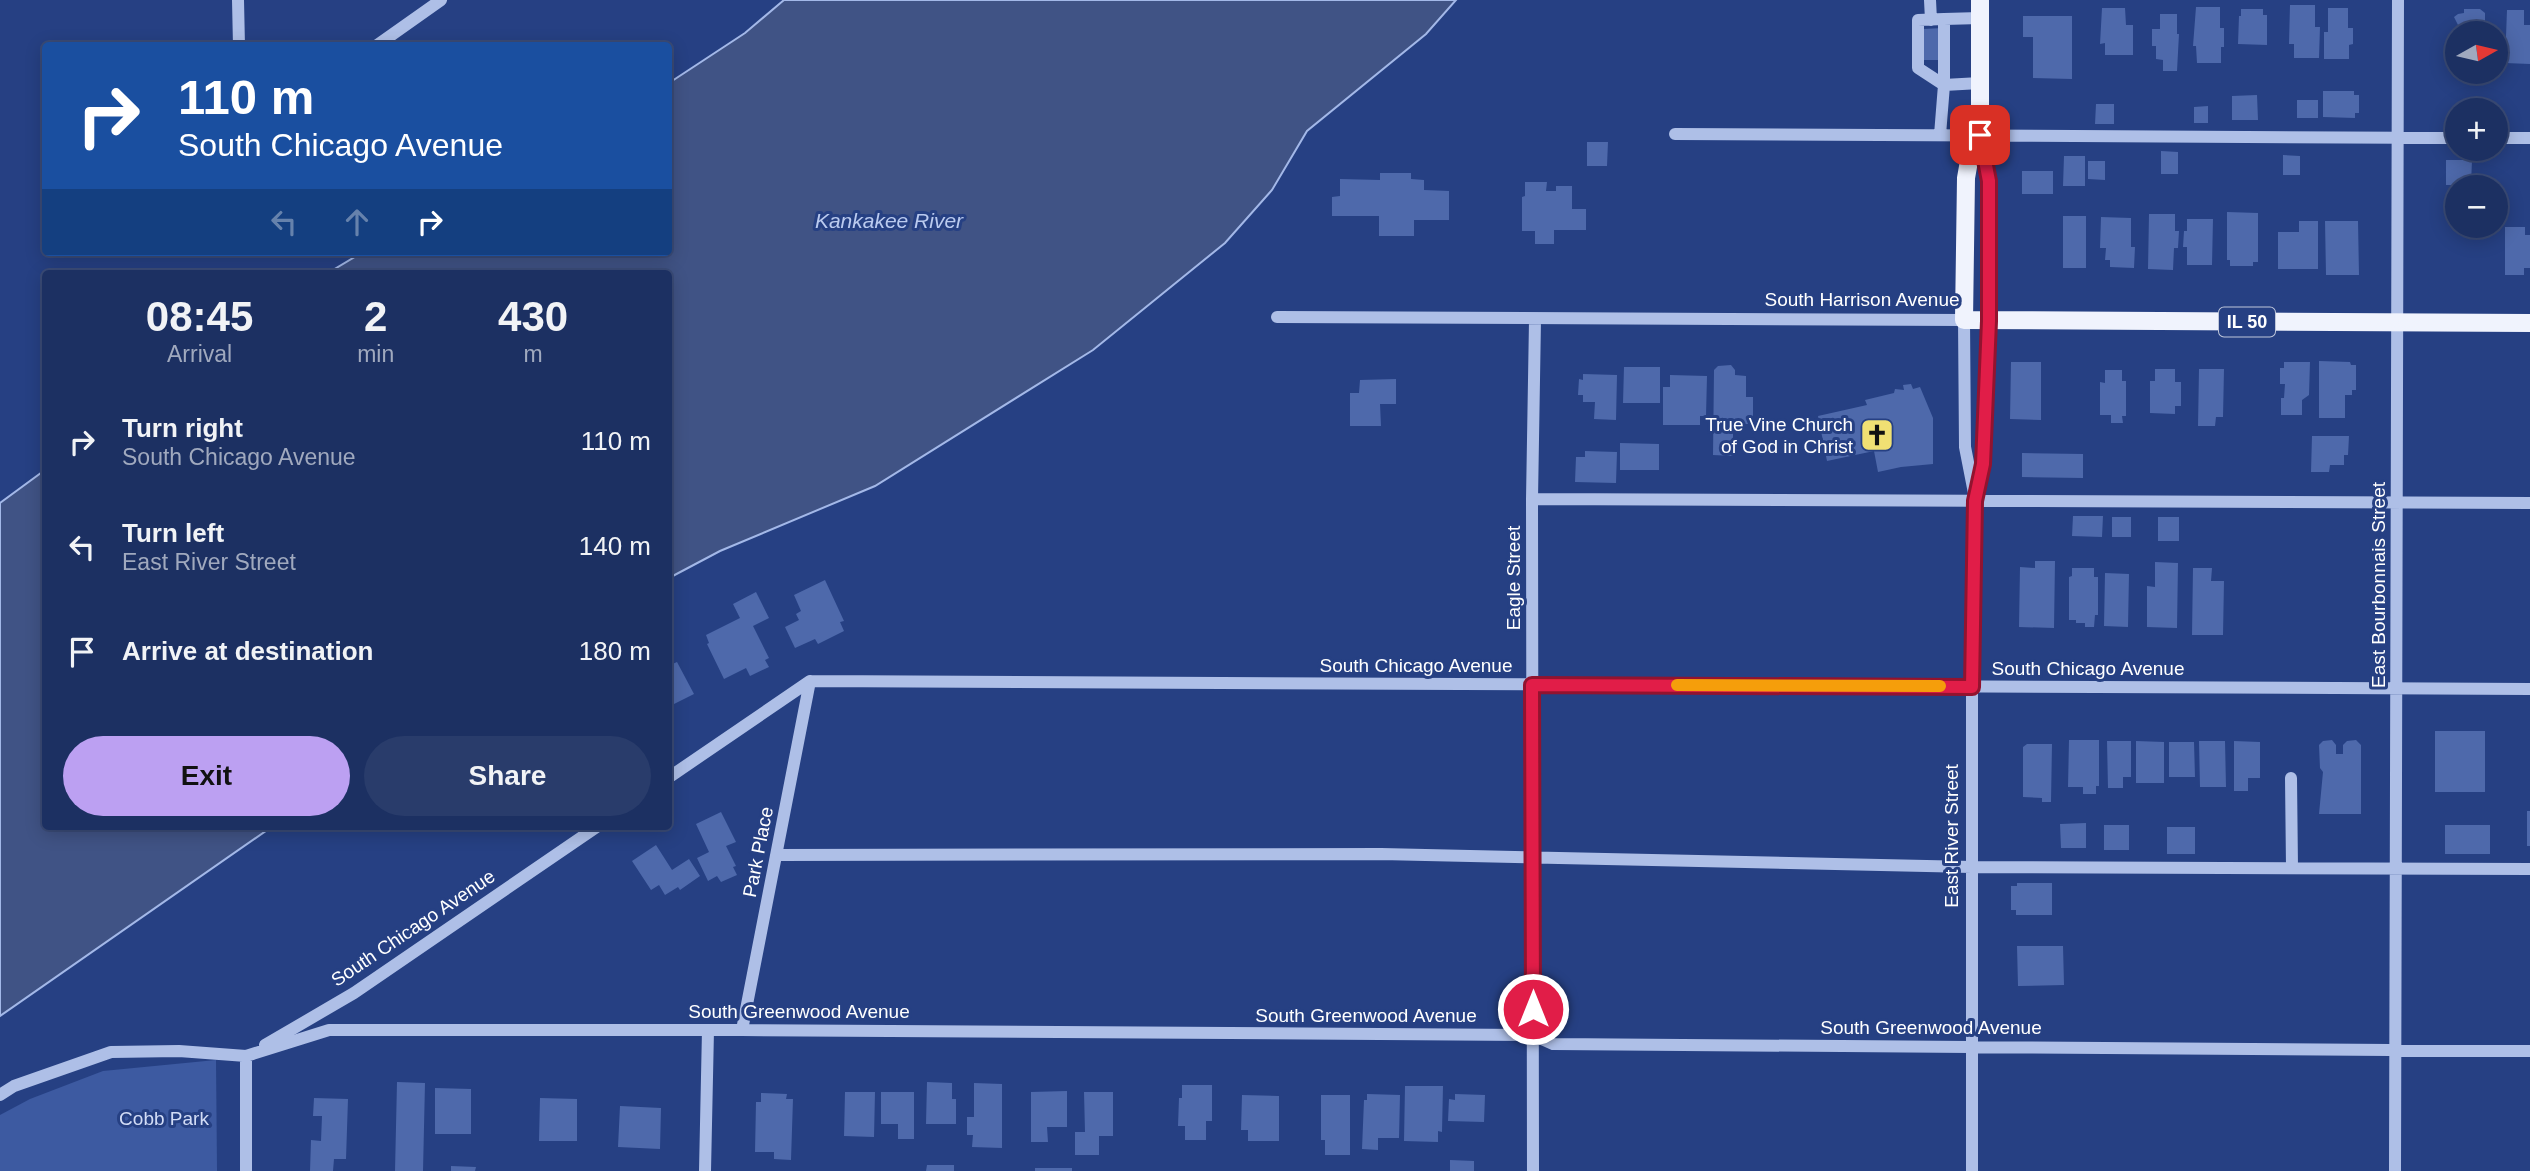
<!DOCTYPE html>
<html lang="en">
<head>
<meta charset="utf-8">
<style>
	:root { --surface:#1c3062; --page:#293c6b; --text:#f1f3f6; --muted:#a0a9be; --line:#3a4b77; --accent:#bca0f2 }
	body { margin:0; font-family:Helvetica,sans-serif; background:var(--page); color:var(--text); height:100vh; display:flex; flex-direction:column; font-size:26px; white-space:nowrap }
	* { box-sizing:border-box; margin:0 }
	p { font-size:23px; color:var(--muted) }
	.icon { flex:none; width:38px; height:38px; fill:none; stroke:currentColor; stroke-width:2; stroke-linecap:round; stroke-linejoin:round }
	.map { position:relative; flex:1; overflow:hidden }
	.sheet { position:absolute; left:42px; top:270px; width:630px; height:560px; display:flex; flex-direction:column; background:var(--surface); border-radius:7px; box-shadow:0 4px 18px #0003,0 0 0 2px var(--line) }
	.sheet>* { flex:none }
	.top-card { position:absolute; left:42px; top:42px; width:630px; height:214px; border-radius:7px; box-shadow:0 4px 18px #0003,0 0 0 2px var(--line); background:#1a4fa0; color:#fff; overflow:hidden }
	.needle { width:46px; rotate:82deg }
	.controls { position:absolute; left:2445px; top:21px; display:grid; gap:14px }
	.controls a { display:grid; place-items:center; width:63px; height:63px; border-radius:50%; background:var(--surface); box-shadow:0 4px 18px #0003,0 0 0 2px var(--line); font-size:35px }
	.pin { position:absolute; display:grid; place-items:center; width:60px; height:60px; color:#fff; margin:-30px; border-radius:14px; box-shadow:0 4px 10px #0006 }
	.me { position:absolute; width:77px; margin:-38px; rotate:0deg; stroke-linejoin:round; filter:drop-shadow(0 0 5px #0008) }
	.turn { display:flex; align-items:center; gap:24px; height:147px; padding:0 21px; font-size:32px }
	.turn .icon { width:91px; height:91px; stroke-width:2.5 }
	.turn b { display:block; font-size:49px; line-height:60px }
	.lanes { display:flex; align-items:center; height:66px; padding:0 21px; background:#0003; justify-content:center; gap:35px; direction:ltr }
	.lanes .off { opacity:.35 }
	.eta { display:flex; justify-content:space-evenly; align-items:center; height:119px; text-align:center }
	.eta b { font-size:42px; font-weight:700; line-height:49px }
	.primary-button { display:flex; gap:14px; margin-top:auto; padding:14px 21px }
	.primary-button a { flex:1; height:80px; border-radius:42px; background:var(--accent); color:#111; font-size:28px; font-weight:700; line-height:80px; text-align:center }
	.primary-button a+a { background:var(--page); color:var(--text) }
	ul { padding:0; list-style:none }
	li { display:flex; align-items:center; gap:21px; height:105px; padding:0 21px }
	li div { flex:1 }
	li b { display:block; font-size:26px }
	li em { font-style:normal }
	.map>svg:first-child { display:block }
	.green { fill:#3d5aa1 }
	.water { fill:#405385; stroke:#a3b8e8; stroke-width:2 }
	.building { fill:#4e69ab }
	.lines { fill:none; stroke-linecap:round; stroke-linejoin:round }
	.minor { stroke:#aebfe7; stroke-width:12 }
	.major { stroke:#f0f3fd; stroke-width:18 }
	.route-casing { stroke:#92132f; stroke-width:18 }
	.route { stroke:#e11d48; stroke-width:12 }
	.slow { stroke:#f59e0b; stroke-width:12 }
	.labels { text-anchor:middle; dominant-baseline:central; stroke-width:6; stroke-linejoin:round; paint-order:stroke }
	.shield { fill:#264083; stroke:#bec6da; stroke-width:2 }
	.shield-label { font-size:18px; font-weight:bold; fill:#fff }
	.street-label { font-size:19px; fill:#fff; stroke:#264083 }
	.poi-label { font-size:19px; fill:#fff; stroke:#264083; text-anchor:end }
	.park-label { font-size:19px; fill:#d2dcf6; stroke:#264083 }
	.water-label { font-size:21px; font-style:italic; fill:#bacaef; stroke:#264083 }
</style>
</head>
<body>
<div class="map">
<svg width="2530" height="1171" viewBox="0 0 2530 1171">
	<rect width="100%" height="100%" fill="#264083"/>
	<path class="green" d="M216 1060 217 1171H0V1115L30 1099 103 1071Z"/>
	<path class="water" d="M784 0H1456L1426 34 1307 131 1272 190 1225 243 1093 350 875 486 720 551 669 578 668 273H328L363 252H668L669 83 745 33Z
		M45 470 46 826H273L0 1016V503Z"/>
	<path class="building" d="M2290 5H2315V27H2320L2319 58H2294V44H2289Z
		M2196 7H2220V28H2224V47H2221V63H2197L2196 46H2193Z
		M2102 8H2125L2126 25H2133V55H2105V43L2100 44Z
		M2328 8H2348V28H2353V44L2349 45V59H2324V32H2328Z
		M2241 9H2263V15H2267V45L2238 44 2239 16H2241Z
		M2464 9H2480L2485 13V33H2454L2458 25 2454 17 2458 14 2464 13Z
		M2507 10H2524V25H2530V64L2505 63Z
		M2160 14H2177V34H2179L2177 71H2163V60L2156 59V46H2152V29H2160Z
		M2023 16H2072V79L2033 78V37H2023Z
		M1943 28V60H1923V29Z
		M2457 41V60L2453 57V45Z
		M2323 91H2354V95H2359V113H2355V118L2323 117Z
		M2257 95 2258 120H2232V96Z
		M2297 100H2318V118H2297Z
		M2096 104H2114V124H2095Z
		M2208 106V123H2194V107Z
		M1587 142H1608L1607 166H1587Z
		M2161 151 2178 152V174H2161Z
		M2283 155 2300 156V175H2283Z
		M2064 156H2085V186H2063Z
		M2446 160H2472L2471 185H2446Z
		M2088 161H2105V180L2088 179Z
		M2022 171H2053V194H2022Z
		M1380 173H1411V179L1424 180V190L1449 191V220H1414V236H1379V216H1332V197L1340 196V179L1380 180Z
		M1525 182H1547L1546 191H1556V186H1572V209H1586V230H1554V244H1535V231H1522V197L1525 196Z
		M2227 212 2258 213V262H2253V266H2230V260H2227Z
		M2149 214H2175V231H2179L2178 248H2174L2173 270 2148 269Z
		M2063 216H2086V268H2063Z
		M2101 217 2131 218V247H2135L2134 268 2110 267V260H2105L2106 248H2100Z
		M2187 219H2213L2212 265H2187V247H2183L2184 231H2187Z
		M2299 221H2318V269H2278V232H2299Z
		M2325 221H2358L2359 275H2326Z
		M2505 227H2525V235H2530V268H2524V275H2505Z
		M2319 361 2350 362 2351 365H2356V390H2352V395H2345V418H2319Z
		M2011 362H2041V420L2010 419Z
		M2284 362H2310L2309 395 2302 400V415H2281V398H2284L2285 384H2280V368H2284Z
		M1731 365 1735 370V375L1746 376V397H1753V424H1728V432H1733V456L1713 455 1714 370 1718 366Z
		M1624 367H1660V403H1623Z
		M2155 369H2175V382H2181V406H2175V414L2150 413V381H2155Z
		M2199 369H2224L2223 417H2216L2215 426H2198Z
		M2105 370H2122V381H2126V416H2122L2123 423H2111V415H2100V382L2105 383Z
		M1583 374 1617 375 1616 420 1594 419 1595 402H1583V395H1578L1579 379 1583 380Z
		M1670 375 1707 376 1706 416H1700V425H1663V387H1670Z
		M1396 379V404H1380L1381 426H1350V393H1359L1360 380Z
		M1911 384 1913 389 1920 387 1933 418V464L1901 467 1878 472 1874 451 1827 461 1818 416 1867 405 1865 400 1894 393 1895 389 1904 390 1903 385Z
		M2312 436H2349L2348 455H2344V465H2330L2329 472H2311Z
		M1620 443 1659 444V470H1620Z
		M1585 451 1617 452 1616 483 1575 482 1576 457H1585Z
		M2022 453 2083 454V478L2022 477Z
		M2073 516H2103L2102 537 2072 536Z
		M2112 517H2131V537H2112Z
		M2158 517H2179V541H2158Z
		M2035 561H2055L2054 628 2019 627 2020 567 2035 568Z
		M2155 562 2178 563 2177 628 2147 627V586L2155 587Z
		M2072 568H2094V577H2098V615H2095L2094 627H2085V623H2076V620H2069V577L2072 576Z
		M2193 568H2212L2211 581H2224L2223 635H2192Z
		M2105 573 2129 574 2128 627 2104 626Z
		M825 580 844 621 840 622 844 631 818 644 815 639 795 648 785 627 799 620 796 614 801 611 794 595Z
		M756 592 769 618 753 626 769 658 765 660 769 667 750 676 746 668 724 679 707 644 709 643 706 635 740 618 733 604Z
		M677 662 694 694 668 707V666Z
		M2435 731H2485V792H2435Z
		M2069 740H2099V786H2096V794H2083V787H2068Z
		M2332 740 2336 745V754H2343V745L2347 741 2356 740 2361 745V814H2319L2323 772 2320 768 2319 745 2323 741Z
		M2107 741H2131V777H2123V788H2108Z
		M2136 741 2164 742V783H2136Z
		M2199 741H2225L2226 787H2200Z
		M2234 741 2260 742V778H2248V791H2234Z
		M2169 742H2194L2195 777H2169Z
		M2027 744H2052L2051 802H2042V798L2023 797V747Z
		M2527 811H2530V846H2527Z
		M721 812 736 842 726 846 736 866 733 867 737 875 721 882 717 876 708 881 697 858 709 852 696 824Z
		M2086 823V848H2061L2060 824Z
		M2104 825H2129V850H2104Z
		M2445 825H2490V854H2445Z
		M2167 827H2195V854H2167Z
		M656 845 672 870 689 859 700 876 680 890 678 887 665 895 659 885 651 890 632 861Z
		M2017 883H2052V915H2016V910H2011V886H2017Z
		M2017 946H2063L2064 985 2018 986Z
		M397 1082 425 1083 423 1171H395Z
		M927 1082 952 1083V1099H956V1124H926Z
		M974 1083 1002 1084V1148L972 1147 973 1135H967V1117H974Z
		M1182 1085H1212V1121H1206V1140H1185V1126H1178L1179 1098H1182Z
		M1405 1086H1443L1442 1132 1438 1131V1142L1404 1141Z
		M435 1088 471 1089V1134H435Z
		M1067 1091V1127H1047L1048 1142H1031V1092Z
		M845 1092H875L874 1137 844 1136Z
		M881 1092H914V1139H898V1124H881Z
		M1084 1092H1113V1136H1099V1155H1075V1132H1085Z
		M761 1093 787 1094 786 1099H793L791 1160 774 1159V1152H755L756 1102H761Z
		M1367 1094 1400 1095 1399 1138H1378V1150L1362 1149 1364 1100H1367Z
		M1455 1094 1485 1095 1484 1122 1448 1121 1449 1099 1455 1100Z
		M1242 1095 1279 1096V1141H1248V1130H1241Z
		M1321 1095H1350V1155H1325V1140H1321Z
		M314 1098 348 1099 346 1159H334L333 1171H310L311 1140 321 1141 322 1116H313Z
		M540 1098 577 1099V1141H539Z
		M620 1106 661 1108 660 1149 618 1147Z
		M1450 1160 1474 1161V1171H1450Z
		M927 1165H954V1171H926Z
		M451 1166 476 1167 475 1171H451Z
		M1035 1168H1072V1171H1035Z"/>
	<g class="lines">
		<path class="minor" d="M238 0 239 46
			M1930 0 1931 20
			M376 46 441 0
			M1980 83 1944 85V19L1980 18
			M1675 134 2457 138
			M1940 135 1944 85 1918 68V20L1944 19
			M2496 138H2530
			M1277 317 1964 320 1965 447 1974 493
			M1532 499 2530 503
			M668 778 810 681 2530 689
			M2291 778 2292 868
			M777 855 1381 854 1972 867 2530 869
			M742 1030 810 681
			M265 1045 354 993 598 826
			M246 1056V1171
			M0 1095 14 1086 111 1052 179 1051 246 1056 329 1030H742L1533 1035 1553 1044 2530 1051
			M705 1171 708 1030
			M1533 1171 1532 499 1535 320
			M1972 1171V687L1975 501 1983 464 1989 321V181L1980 135
			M2395 1171 2398 0"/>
		<path class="major" d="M1980 0V135L1969 161 1966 178 1964 320 2530 323"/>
	</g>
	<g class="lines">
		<defs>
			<path id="route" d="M1533 1009 1532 685 1972 687 1975 501 1983 464 1989 321V181L1980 135"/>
		</defs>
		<use href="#route" class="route-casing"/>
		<use href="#route" class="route"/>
		<path class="slow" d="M1677 685 1940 686"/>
	</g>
	<defs>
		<symbol id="church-square" viewBox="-11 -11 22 22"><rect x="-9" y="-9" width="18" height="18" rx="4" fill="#f0e073" stroke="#264083"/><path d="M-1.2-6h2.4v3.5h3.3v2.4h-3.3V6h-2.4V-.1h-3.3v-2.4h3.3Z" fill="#111"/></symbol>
	</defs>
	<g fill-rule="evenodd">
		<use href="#church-square" x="1858" y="416" width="38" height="38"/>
	</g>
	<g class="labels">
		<rect class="shield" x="2219" y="307.5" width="56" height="29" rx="5"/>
		<g class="shield-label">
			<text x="2247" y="322">IL 50</text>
		</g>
		<g class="street-label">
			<text x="1862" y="299">South Harrison Avenue</text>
			<text transform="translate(1513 578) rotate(-90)">Eagle Street</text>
			<text transform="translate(2378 585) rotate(-90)">East Bourbonnais Street</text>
			<text x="1416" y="665">South Chicago Avenue</text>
			<text x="2088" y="668">South Chicago Avenue</text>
			<text transform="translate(1951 836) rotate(-90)">East River Street</text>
			<text transform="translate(758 852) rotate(-79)">Park Place</text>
			<text transform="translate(413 928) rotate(-34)">South Chicago Avenue</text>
			<text x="799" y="1011">South Greenwood Avenue</text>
			<text x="1366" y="1015">South Greenwood Avenue</text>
			<text x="1931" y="1027">South Greenwood Avenue</text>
		</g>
		<g class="poi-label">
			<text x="1853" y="424">True Vine Church<tspan x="1853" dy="22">of God in Christ</tspan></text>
		</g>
		<g class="park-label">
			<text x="164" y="1118">Cobb Park</text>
		</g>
		<g class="water-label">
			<text x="889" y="220">Kankakee River</text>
		</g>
	</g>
</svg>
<div class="controls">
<a><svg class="needle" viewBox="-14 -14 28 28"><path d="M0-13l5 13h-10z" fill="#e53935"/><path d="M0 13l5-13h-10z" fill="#a0a9be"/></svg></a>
<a>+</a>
<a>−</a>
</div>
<div class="pin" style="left:1980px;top:135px;background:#d93025"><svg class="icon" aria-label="arrive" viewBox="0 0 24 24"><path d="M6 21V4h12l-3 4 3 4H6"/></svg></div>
<svg class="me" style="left:1533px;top:1009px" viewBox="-20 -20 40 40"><circle r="17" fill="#e11d48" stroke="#fff" stroke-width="3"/><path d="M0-11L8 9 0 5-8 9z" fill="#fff"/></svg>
<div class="top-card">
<div class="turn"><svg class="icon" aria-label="right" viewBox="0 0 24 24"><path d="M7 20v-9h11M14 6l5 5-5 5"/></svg><div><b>110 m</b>South Chicago Avenue</div></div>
<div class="lanes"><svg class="icon off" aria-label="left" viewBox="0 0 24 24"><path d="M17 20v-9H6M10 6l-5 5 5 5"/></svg><svg class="icon off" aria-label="ahead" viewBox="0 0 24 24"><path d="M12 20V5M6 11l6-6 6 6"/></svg><svg class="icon" aria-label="right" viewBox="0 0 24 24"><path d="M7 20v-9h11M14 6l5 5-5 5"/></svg></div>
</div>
<section class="sheet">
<div class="eta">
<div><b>08:45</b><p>Arrival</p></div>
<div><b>2</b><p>min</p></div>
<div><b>430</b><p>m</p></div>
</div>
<ul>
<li><svg class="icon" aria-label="right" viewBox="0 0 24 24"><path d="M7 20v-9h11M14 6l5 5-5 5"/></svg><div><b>Turn right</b><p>South Chicago Avenue</p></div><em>110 m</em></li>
<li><svg class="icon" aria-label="left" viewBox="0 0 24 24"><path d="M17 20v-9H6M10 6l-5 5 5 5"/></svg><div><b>Turn left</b><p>East River Street</p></div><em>140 m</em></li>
<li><svg class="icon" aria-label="arrive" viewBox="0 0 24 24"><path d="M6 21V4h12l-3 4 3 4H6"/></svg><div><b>Arrive at destination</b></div><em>180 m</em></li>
</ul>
<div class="primary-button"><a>Exit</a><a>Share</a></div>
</section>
</div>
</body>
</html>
